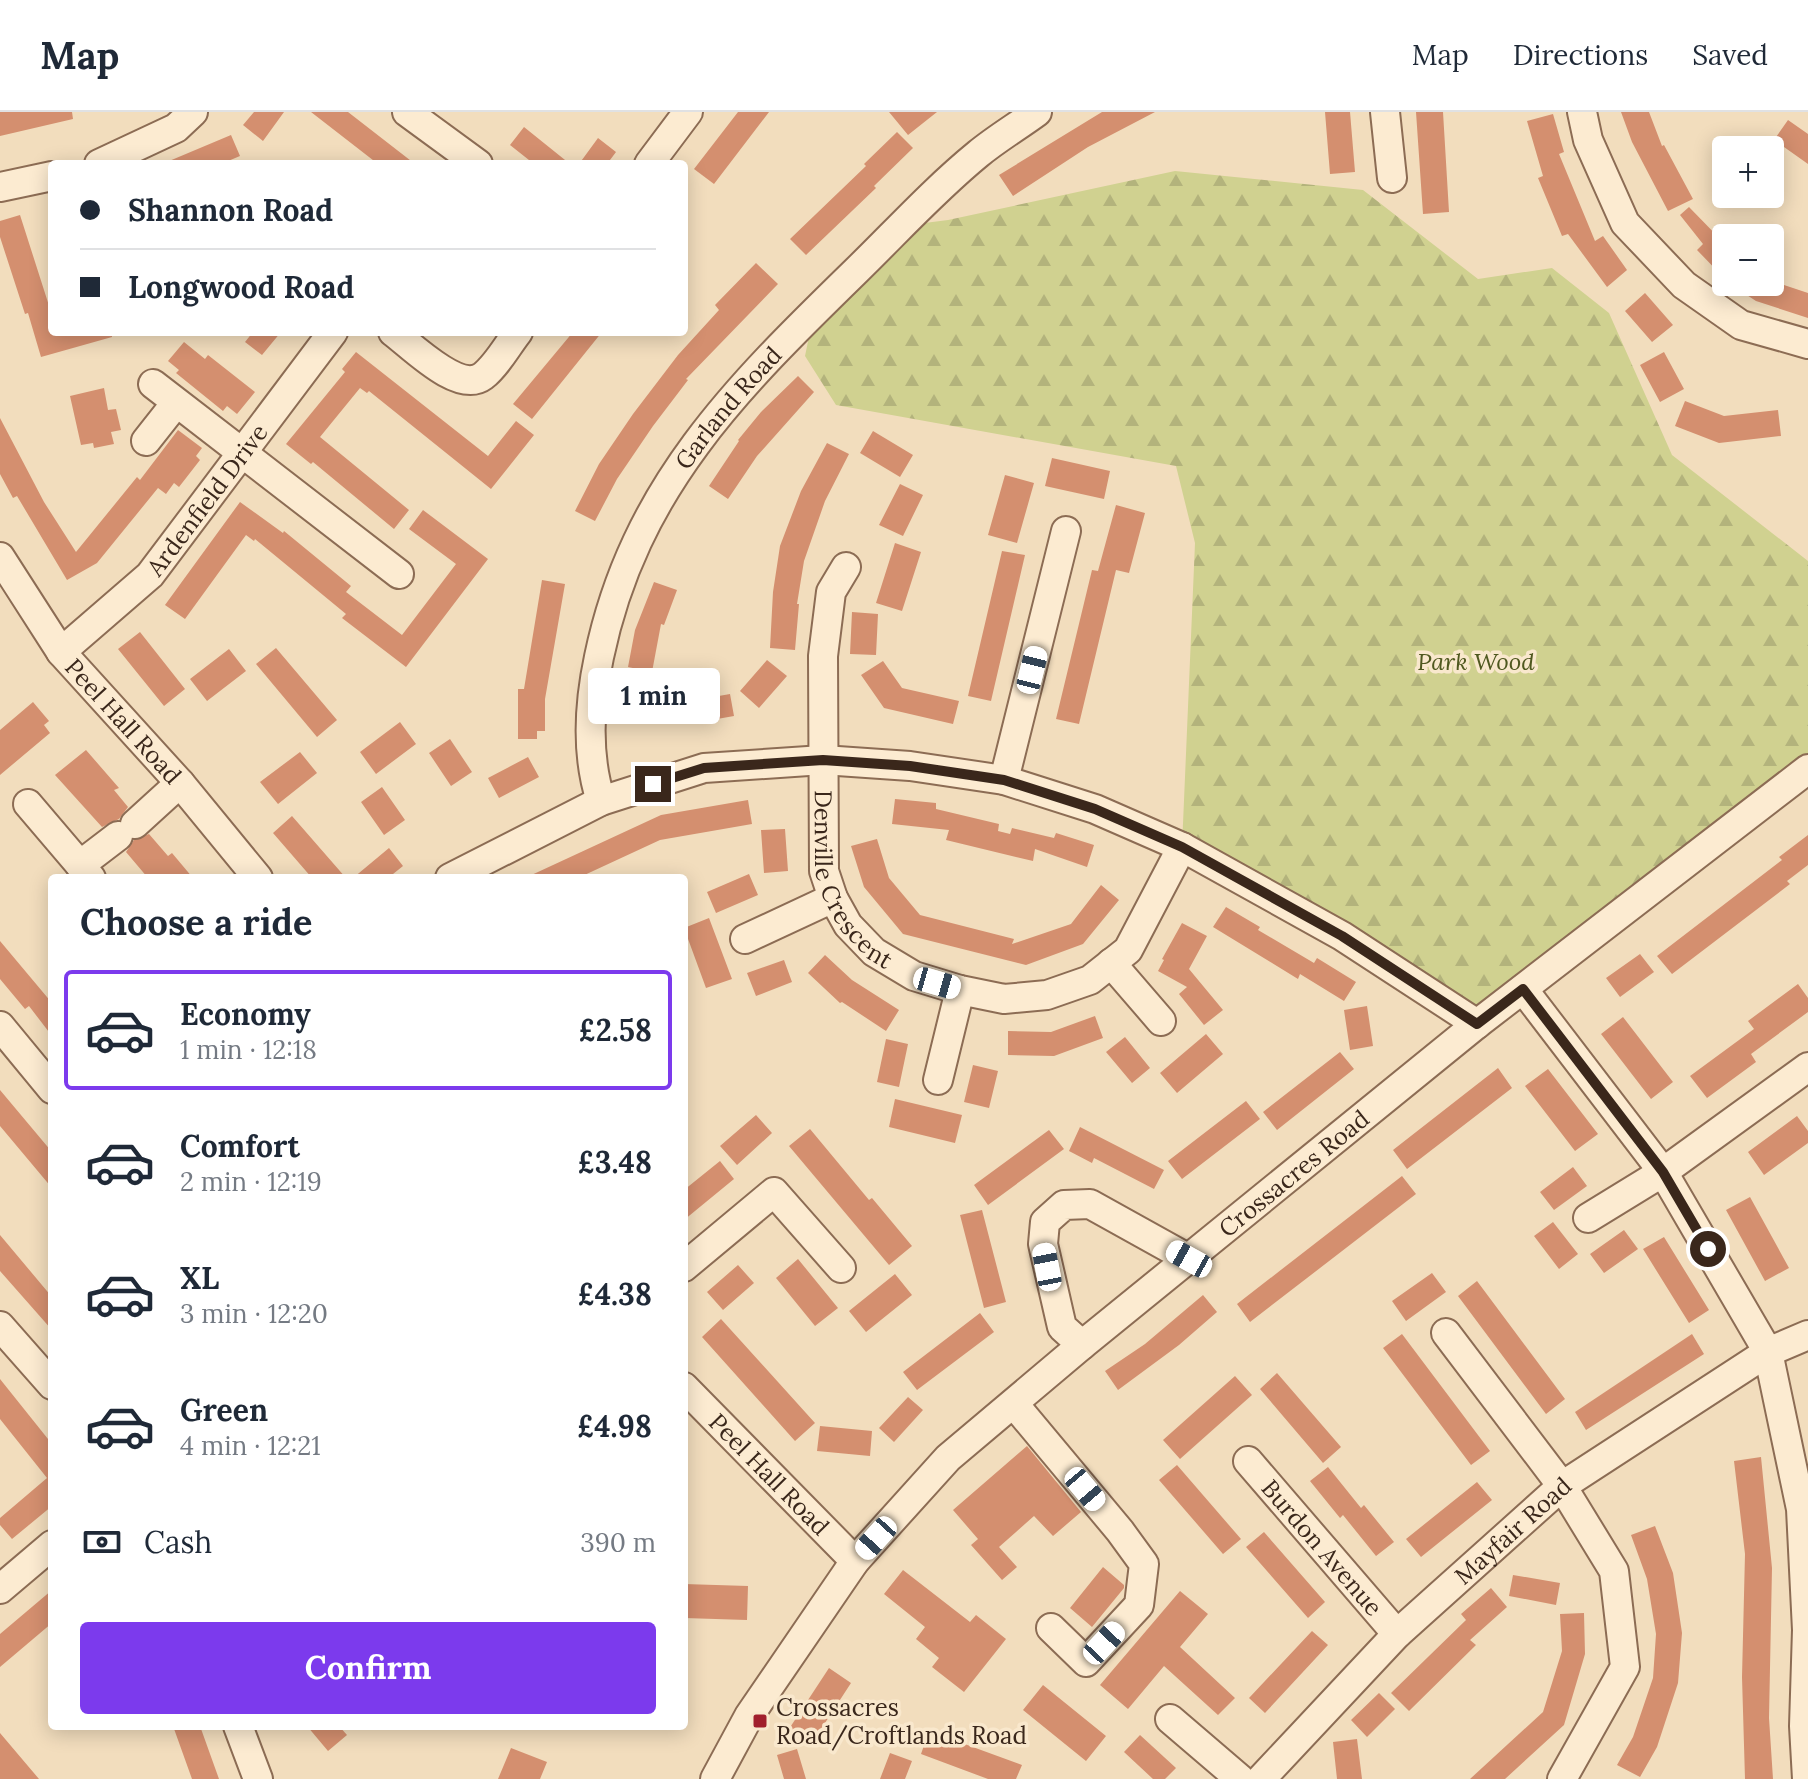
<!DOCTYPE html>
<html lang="en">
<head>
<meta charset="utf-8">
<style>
  :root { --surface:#fff; --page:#f2f2f3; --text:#1f2937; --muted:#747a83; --line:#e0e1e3; --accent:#7c3aed }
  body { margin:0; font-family:Lora,serif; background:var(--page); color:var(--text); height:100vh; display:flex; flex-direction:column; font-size:30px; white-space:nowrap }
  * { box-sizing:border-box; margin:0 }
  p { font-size:26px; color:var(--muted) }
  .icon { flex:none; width:44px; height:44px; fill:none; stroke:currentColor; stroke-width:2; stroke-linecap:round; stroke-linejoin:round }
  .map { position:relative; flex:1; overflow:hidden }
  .sheet { position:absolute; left:48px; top:762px; width:640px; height:856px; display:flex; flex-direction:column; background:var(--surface); border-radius:8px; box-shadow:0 4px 20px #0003 }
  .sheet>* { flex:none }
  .top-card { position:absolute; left:48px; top:48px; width:640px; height:176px; border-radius:8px; box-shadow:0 4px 20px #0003; display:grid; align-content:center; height:176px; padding:0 32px; background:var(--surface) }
  .buttons { position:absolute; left:1712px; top:24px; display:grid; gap:16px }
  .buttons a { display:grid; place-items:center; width:72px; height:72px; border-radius:8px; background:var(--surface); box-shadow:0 4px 20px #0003; font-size:40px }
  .end { position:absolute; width:36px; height:36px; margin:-18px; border:10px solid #3a271b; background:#fff; box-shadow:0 0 0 4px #fff }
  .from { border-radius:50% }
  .bubble { position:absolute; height:56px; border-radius:8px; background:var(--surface); box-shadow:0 4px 20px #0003; font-size:26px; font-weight:700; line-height:56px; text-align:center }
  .car { position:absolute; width:24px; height:48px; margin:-24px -12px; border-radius:10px; box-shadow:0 0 6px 2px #0007; background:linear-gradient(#fff 24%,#345 0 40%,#fff 0 76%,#345 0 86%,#fff 0) }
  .top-card b { display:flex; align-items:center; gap:28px; height:76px; font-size:30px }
  .top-card b+b { border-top:2px solid var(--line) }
  .top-card i { width:20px; height:20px; background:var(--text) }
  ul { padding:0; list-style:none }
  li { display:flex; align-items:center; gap:24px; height:120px; margin:0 16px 12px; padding:0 16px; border:4px solid transparent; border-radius:8px }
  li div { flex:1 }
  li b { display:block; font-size:30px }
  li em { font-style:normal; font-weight:700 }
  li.selected { border-color:var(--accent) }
  li>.icon { width:72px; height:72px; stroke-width:1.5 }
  h2 { padding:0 32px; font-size:36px; line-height:96px }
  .pay { display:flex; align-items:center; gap:20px; height:88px; padding:0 32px; font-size:30px }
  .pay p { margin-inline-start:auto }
  .action { display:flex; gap:16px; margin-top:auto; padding:16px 32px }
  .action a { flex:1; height:92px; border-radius:8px; background:var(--accent); color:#fff; font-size:32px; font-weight:700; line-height:92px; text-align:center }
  header { display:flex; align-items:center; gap:48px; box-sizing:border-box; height:112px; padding:0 40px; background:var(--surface); border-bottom:2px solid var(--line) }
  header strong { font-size:38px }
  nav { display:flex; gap:44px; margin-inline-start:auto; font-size:28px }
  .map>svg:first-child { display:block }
</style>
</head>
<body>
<header>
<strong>Map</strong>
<nav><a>Map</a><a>Directions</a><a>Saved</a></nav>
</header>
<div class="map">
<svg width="1808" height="1667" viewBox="0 0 1808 1667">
  <defs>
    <pattern id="forest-firs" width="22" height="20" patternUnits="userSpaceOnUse" patternTransform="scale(2)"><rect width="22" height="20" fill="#d0d190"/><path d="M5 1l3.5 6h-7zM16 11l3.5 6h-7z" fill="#b3b37c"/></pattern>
  </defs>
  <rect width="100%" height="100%" fill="#f2ddbd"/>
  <path fill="url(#forest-firs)" d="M1175,59L1363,78L1478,167L1552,156L1609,201L1672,343L1808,449V648L1477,912L1182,735L1195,431L1176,354L836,293L805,244L811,215L909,113L948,108Z"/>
  <path fill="#d48f6f" d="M0,0H72L73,7L0,24Z
    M254,0H284L263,29L243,13Z
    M311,0H348L415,52H378Z
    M738,0H769L714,72L694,57Z
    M889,0H937L908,23Z
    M1102,0H1155L1088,35L1013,84L999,63Z
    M1325,0H1350L1355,60L1330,62Z
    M1416,0H1443L1449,100L1423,102Z
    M1621,0H1649L1662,34L1664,33L1693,87L1668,99L1632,30Z
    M1553,2L1564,40L1559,42L1595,129L1603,124L1627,158L1607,175L1568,122L1562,124L1538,66L1543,64L1527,9Z
    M1788,8L1808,22V52L1774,28Z
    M524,15L570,52H534L510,33Z
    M897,20L913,36L874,74L876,76L806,143L790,127L866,54L864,52Z
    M231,23L240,44L221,52H162Z
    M598,26L616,40L607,52H579Z
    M1689,95L1726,133V168L1697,138L1703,132L1680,103Z
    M20,103L52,203V220H112V225L41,245L28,201L25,202L0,125V109Z
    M756,151L778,172L686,267L688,268L653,314L617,367L595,409L575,399L599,352L633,302L678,243L719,198L715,193Z
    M1727,170H1775L1808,181V206L1756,189Z
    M1645,181L1673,213L1652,230L1625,199Z
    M253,220H281L262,243L245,230Z
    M573,220H602L532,307L513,292Z
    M184,230L205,247L208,243L255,280L237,302L227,294L223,299L176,261L179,258L168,249Z
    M356,240L488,344L516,309L534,323L491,377L369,279L367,281L360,276L320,325L409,398L394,417L313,350L311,352L286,332L345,260L342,257Z
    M1664,240L1684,277L1660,290L1640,253Z
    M798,264L814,280L757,344L728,387L709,374L739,329L738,328L761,300Z
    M104,276L108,298L116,297L121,318L111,320L114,332L94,336L93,331L81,333L70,284Z
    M1685,289L1724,304L1778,298L1781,324L1719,331L1675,314Z
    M0,306L44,390L76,440L137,365L140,368L178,318L202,336L196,344L200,348L179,375L174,371L166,382L158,376L97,451L67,468L17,384L13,386L0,362Z
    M873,319L913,343L900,365L860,341Z
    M827,331L849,342L825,389L804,449L797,492H799L795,538L770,536L773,480L780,434L801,379Z
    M1052,346L1110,359L1104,387L1045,374Z
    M1005,363L1034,371L1017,431L988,423Z
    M900,372L923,383L903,424L879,413Z
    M240,390L283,421L284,419L351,474L346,480L402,523L456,452L409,417L423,398L488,447L406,555L342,506L346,502L255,427L254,429L246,423L185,507L165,493Z
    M1116,393L1145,401L1129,461L1116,458L1079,612L1056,607L1092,458L1098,459Z
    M895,431L921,440L902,499L876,491Z
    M1002,439L1025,443L991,589L968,584Z
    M542,468L565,472L545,587V619H537V627H518V577H524Z
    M654,470L677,478L664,513L661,512L652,560L628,555L635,518Z
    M852,500L878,502L876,543L850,542Z
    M140,520L185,577L164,594L118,537Z
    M276,536L337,608L317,625L256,552Z
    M229,537L246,559L207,589L190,567Z
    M767,548L787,564L759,596L740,579Z
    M883,549L902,576L959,589L953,612L884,596L861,563Z
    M642,565L670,593L652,610L634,592L636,589L627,580Z
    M730,582L734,604L689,612L685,590Z
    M33,590L49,609L44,613L50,621L0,663V618Z
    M400,610L416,632L376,662L360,640Z
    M450,627L472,660L451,674L429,641Z
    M86,638L119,676L114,678L128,695L119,707L102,715L55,663Z
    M300,640L317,661L278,692L260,670Z
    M528,645L539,665L499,686L488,666Z
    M382,675L405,708L384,723L361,690Z
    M895,687L936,691V697L999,712L998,719L1010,722L1012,716L1054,726L1056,721L1094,733L1087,755L1035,737L1033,749L946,728L949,718L892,712Z
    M748,688L752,712L660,728L578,766H525L661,703Z
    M292,704L346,766H312L273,721Z
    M785,717L788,759L764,761L761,718Z
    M149,722L168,744L172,741L193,766H148L126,740L134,728Z
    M1808,723V753L1787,769L1790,772L1672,862L1657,844L1782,748L1779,745Z
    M877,727L889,766L920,803L1014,827L1012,832L1071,812L1101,773L1119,788L1083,832L1026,853L903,822L864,775L851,734Z
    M389,736L403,754L388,766H353Z
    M749,762L758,783L716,801L707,780Z
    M1226,795L1260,815L1258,818L1314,851L1317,846L1356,870L1344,889L1300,862L1298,867L1213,815Z
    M709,806L732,867L706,876L684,816Z
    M1182,811L1207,824L1189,857L1223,898L1204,913L1179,882L1187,875L1158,859L1164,848L1162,847Z
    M0,829L52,891V924L29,894L25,897L0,867Z
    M1640,842L1654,860L1620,885L1606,866Z
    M825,843L852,868L899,898L886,919L842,890L840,891L808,861Z
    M784,848L792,870L756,884L747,861Z
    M1798,872L1808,886V900L1751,942L1756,950L1707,986L1690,964L1754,917L1748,909Z
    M1367,894L1373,934L1350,938L1344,898Z
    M1095,904L1103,926L1054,944L1008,943V919L1051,920Z
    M1623,905L1673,970L1651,987L1601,922Z
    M1206,922L1223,942L1177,981L1160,961Z
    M1125,925L1150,956L1132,971L1106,940Z
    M886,927L908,932L899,975L877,970Z
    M1340,940L1354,957L1277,1018L1263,1000Z
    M973,953L998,959L989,996L964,990Z
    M1498,956L1512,976L1407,1057L1393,1038Z
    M1548,957L1598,1022L1575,1039L1525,974Z
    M0,978L52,1040V1076L0,1014Z
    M895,987L962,1003L955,1031L889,1015Z
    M1246,989L1260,1007L1182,1067L1168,1049Z
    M756,1003L772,1021L737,1053L720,1034Z
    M1797,1004L1808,1019V1031L1764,1063L1748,1040Z
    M1080,1015L1164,1058L1154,1077L1094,1046L1092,1051L1069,1039Z
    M810,1017L869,1088L872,1086L912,1134L889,1153L789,1034Z
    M1049,1018L1064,1037L988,1093L974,1073Z
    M720,1049L734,1067L684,1108V1078Z
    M1573,1055L1587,1074L1554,1098L1540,1080Z
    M1402,1064L1416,1082L1250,1210L1237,1192Z
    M1750,1085L1789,1156L1765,1169L1726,1098Z
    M982,1098L1006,1190L984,1196L960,1103Z
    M1553,1110L1578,1142L1559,1157L1534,1124Z
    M1624,1118L1638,1137L1604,1161L1590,1142Z
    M0,1123L52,1185V1218L0,1159Z
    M1664,1125L1709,1198L1689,1211L1643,1137Z
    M798,1147L838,1196L815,1214L776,1166Z
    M738,1153L754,1171L723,1198L707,1180Z
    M1432,1161L1446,1180L1406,1209L1392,1189Z
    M895,1162L912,1183L866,1220L849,1199Z
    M1477,1169L1565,1287L1546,1302L1458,1184Z
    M1203,1183L1217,1200L1179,1233L1118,1278L1105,1259L1145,1232Z
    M980,1201L994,1220L917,1278L903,1260Z
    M721,1207L815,1311L795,1329L702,1225Z
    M1402,1222L1490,1339L1471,1353L1383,1236Z
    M1692,1222L1704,1242L1586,1318L1575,1300Z
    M1277,1261L1341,1335L1323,1351L1260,1277Z
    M1235,1264L1252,1283L1180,1347L1163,1328Z
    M0,1267L52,1332V1394L12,1427L0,1413V1406L47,1366L0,1307Z
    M908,1285L923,1298L894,1330L879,1316Z
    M820,1314L872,1319L870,1344L817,1339Z
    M1027,1334L1081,1400L1053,1424L1034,1404L999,1435L1017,1455L1002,1468L971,1433L978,1427L953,1398Z
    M1761,1345L1772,1456L1769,1606L1773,1667H1745L1742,1565L1745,1442L1734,1349Z
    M1177,1353L1241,1427L1223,1442L1159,1368Z
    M1328,1355L1361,1396L1364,1393L1394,1430L1376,1444L1343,1403L1340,1406L1310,1369Z
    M1477,1370L1492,1388L1421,1445L1406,1427Z
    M1655,1414L1673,1461L1682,1521L1678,1571L1657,1635L1640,1665L1617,1653L1633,1625L1653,1566L1656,1522L1647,1467L1631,1423Z
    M1264,1420L1325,1490L1308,1506L1246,1435Z
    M1103,1455L1124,1473V1476L1092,1515L1070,1496Z
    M903,1458L970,1510L976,1503L1006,1527L964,1580L932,1555L939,1546L916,1527L925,1515L884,1482Z
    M1513,1463L1560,1471L1556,1493L1509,1484Z
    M684,1472L748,1474L747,1508L684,1506Z
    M1491,1476L1507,1495L1470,1528L1476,1533L1409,1599L1391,1581L1466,1508L1461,1502Z
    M52,1478V1511L0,1555V1522Z
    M1180,1479L1208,1502L1180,1535L1235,1586L1218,1603L1164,1554L1128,1597L1100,1573Z
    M1584,1501L1585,1542L1564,1613L1505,1667H1470L1543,1600L1562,1539L1560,1502Z
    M1312,1519L1328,1533L1265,1601L1249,1586Z
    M829,1556L851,1571L810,1634L787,1620Z
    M1043,1573L1106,1624L1086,1649L1023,1598Z
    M1379,1581L1395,1597L1367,1625L1351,1608Z
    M173,1614H200L219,1667H192Z
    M307,1614H339L347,1623L328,1639Z
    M929,1619L1022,1653L1016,1667H988L921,1642Z
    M0,1621L39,1667H0Z
    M1140,1623L1176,1656L1165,1667H1153L1124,1640Z
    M1357,1627L1362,1667H1337L1333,1630Z
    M511,1636L547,1650L540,1667H498Z
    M797,1637L806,1667H784L777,1643Z
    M890,1641L912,1649L905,1667H880Z"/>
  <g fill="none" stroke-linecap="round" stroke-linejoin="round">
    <g stroke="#8c6c54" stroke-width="32">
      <g id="minor">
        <path d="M407,0L478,52"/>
        <path d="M1385,0L1392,66"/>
        <path d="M1582,0L1588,28L1625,111L1684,173L1741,213L1808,232"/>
        <path d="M99,52L176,16L193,0"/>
        <path d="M649,52L688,0"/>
        <path d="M0,75L52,64"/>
        <path d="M393,220C413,235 459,282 483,264C497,253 507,234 518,220"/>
        <path d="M153,272L399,462"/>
        <path d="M146,329L176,291"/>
        <path id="s1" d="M0,445L61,540L180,671L258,766"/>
        <path id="s2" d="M846,455L831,480L823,544L824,759L833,786L848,813L874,840L914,864L960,878L1004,887L1047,883L1090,868L1128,838L1182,735"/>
        <path id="s3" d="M61,540L150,463L333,220"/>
        <path d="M1004,668L1066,419"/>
        <path id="s4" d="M601,689C586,643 589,592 599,545C634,376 737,275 856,159C896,120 934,78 978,42C996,27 1018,14 1037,0"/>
        <path d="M28,692L91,766"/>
        <path d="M135,712L180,671"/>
        <path d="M80,753L118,724"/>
        <path d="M450,766L601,689L704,656L823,648L910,654L1004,668L1095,697L1182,735L1342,824L1477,912"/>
        <path d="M745,827L833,786"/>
        <path d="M1111,851L1161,909"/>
        <path d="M1523,877L1663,1060L1768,1240L1801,1397L1807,1518L1804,1614L1807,1667"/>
        <path d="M0,914L52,977"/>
        <path d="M938,968L960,878"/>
        <path d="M1588,1106L1663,1060L1808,955"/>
        <path d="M684,1155L774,1080L841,1156"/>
        <path d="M0,1214L52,1273"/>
        <path d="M1446,1221L1562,1374L1614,1459L1625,1555L1562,1667"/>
        <path d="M1082,1233L1062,1215L1043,1132L1045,1110L1064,1093L1090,1092L1189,1147"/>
        <path id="s5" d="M684,1275L855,1449"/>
        <path d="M1014,1292L1120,1419L1144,1452L1139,1493L1086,1550L1051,1516"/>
        <path id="s6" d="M1248,1349L1397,1522"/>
        <path d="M0,1477L52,1433"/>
        <path d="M1170,1607L1240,1667"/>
        <path d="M238,1614L258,1667"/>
        <path id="s7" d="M715,1667L749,1604L855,1449L948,1346L1082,1233L1477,912L1808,657"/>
        <path id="s8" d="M1261,1667L1397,1522L1562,1374L1768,1240L1808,1223"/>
      </g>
    </g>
    <use href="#minor" stroke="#fcebd1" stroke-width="28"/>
  </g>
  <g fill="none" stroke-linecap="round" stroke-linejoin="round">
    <path stroke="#3a271b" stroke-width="10" d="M653,672L704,656L823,648L910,654L1004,668L1095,697L1182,735L1342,824L1477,912L1523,877L1663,1060L1708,1137"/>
  </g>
  <rect fill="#a11f2c" stroke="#f9e8cd" stroke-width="3" x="752" y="1601" width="16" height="16" rx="4"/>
  <g text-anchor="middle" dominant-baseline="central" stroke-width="7" stroke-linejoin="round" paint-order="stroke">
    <g font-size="24" fill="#3a271b" stroke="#f9e8cd">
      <text stroke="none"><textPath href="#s4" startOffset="430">Garland Road</textPath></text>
      <text stroke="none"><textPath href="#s3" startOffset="212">Ardenfield Drive</textPath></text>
      <text stroke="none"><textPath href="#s1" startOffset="206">Peel Hall Road</textPath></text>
      <text stroke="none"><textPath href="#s2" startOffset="326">Denville Crescent</textPath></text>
      <text stroke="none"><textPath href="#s7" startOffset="846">Crossacres Road</textPath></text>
      <text stroke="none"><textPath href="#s5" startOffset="122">Peel Hall Road</textPath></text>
      <text stroke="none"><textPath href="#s8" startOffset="354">Mayfair Road</textPath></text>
      <text stroke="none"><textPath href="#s6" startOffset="114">Burdon Avenue</textPath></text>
    </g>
    <g font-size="24" font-style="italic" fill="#4f581f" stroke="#f9e8cd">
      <text x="1476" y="549">Park Wood</text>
    </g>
    <g font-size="24" fill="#3a271b" stroke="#f9e8cd" text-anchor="start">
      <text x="776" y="1595">Crossacres<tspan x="776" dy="28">Road/Croftlands Road</tspan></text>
    </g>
  </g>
</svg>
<div class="buttons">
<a>+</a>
<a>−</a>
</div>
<i class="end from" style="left:1708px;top:1137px"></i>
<i class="end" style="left:653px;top:672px"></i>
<div class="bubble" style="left:588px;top:556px;width:132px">1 min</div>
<i class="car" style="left:1032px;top:558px;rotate:14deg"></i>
<i class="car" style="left:937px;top:871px;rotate:106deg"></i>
<i class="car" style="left:1189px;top:1147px;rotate:299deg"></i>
<i class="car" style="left:1047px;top:1155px;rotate:349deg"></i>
<i class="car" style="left:1085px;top:1377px;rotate:140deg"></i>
<i class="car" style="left:876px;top:1426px;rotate:222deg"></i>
<i class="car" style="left:1104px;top:1531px;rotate:43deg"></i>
<div class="top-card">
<b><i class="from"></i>Shannon Road</b>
<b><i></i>Longwood Road</b>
</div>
<section class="sheet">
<h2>Choose a ride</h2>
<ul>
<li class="selected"><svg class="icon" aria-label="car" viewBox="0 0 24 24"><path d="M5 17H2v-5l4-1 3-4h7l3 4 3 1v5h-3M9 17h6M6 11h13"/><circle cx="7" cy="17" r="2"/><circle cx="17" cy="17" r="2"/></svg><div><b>Economy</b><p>1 min · 12:18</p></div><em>£2.58</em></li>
<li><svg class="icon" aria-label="car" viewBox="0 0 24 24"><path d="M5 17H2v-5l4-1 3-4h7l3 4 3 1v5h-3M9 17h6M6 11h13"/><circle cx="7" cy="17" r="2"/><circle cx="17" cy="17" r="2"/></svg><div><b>Comfort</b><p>2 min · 12:19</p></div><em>£3.48</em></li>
<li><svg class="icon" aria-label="car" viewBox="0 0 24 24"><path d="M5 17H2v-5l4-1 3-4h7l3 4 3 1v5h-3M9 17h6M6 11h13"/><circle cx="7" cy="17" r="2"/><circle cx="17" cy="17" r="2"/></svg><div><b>XL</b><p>3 min · 12:20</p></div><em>£4.38</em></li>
<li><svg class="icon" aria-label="car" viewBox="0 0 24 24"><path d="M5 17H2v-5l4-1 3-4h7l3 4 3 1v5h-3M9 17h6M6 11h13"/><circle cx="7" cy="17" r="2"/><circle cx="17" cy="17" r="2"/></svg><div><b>Green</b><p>4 min · 12:21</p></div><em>£4.98</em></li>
</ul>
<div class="pay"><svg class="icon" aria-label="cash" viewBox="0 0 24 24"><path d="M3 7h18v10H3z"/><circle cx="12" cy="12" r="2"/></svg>Cash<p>390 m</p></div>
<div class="action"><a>Confirm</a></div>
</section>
</div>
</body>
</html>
